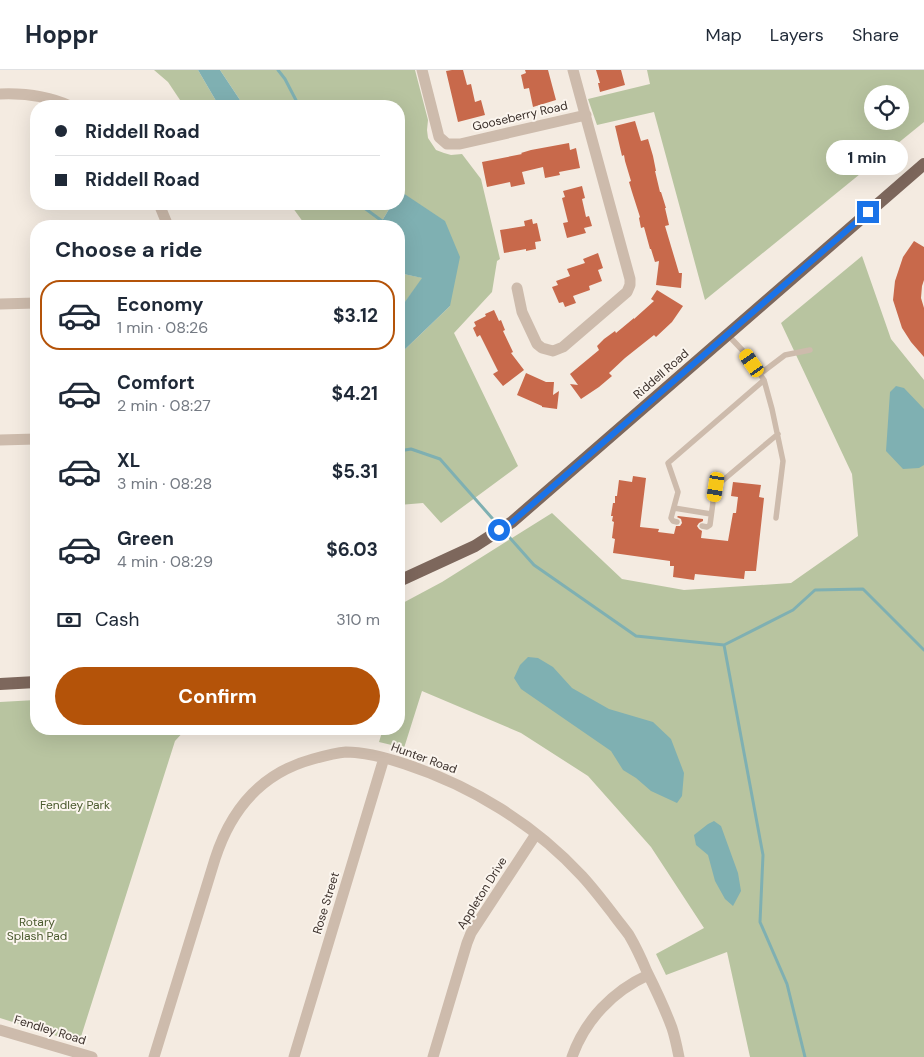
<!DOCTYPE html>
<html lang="en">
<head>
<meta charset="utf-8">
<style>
  :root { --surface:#fff; --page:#f6f6f7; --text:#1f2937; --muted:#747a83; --line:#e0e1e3; --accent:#b45309 }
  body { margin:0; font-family:"DM Sans",sans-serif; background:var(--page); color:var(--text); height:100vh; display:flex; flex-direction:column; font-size:19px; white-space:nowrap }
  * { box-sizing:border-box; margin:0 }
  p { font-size:16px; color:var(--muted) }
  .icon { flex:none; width:28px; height:28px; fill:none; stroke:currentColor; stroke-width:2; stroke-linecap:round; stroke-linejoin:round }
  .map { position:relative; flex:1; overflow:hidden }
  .panel { position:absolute; left:30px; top:150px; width:375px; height:515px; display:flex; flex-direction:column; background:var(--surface); border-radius:20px; box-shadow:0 5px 20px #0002 }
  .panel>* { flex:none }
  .banner { position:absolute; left:30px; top:30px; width:375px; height:110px; border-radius:20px; box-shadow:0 5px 20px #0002; display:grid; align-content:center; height:110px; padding:0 25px; background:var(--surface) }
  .tools { position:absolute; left:864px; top:15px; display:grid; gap:10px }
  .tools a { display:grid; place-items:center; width:45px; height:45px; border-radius:50%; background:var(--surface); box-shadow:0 5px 20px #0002; font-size:25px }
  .end { position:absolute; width:22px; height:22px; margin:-11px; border:6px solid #1a73e8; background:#fff; box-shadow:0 0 0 2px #fff }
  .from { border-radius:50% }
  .bubble { position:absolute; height:35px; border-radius:18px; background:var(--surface); box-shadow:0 5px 20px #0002; font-size:16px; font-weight:700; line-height:35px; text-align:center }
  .car { position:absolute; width:15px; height:30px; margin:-15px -8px; border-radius:6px; box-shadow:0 0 4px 1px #0007; background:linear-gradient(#f5c518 24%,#345 0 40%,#f5c518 0 76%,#345 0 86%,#f5c518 0) }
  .banner b { display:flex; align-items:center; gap:18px; height:48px; font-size:19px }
  .banner b+b { border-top:1px solid var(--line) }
  .banner i { width:12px; height:12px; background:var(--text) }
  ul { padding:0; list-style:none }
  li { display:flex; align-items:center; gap:15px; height:70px; margin:0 10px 8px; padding:0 15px; border:2px solid transparent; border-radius:20px }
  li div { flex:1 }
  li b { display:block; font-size:19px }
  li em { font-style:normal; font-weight:700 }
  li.current { border-color:var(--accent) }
  li>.icon { width:45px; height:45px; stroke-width:1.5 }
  h2 { padding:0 25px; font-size:22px; line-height:60px }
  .pay { display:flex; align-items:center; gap:12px; height:55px; padding:0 25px; font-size:19px }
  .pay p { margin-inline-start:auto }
  .action { display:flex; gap:10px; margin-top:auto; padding:10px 25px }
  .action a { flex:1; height:58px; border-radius:30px; background:var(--accent); color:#fff; font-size:20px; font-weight:700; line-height:58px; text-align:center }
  header { display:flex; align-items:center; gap:30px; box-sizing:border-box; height:70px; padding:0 25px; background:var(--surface); border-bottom:1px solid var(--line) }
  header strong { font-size:24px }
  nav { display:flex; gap:28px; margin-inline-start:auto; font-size:18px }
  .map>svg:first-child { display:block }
</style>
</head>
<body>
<header>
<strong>Hoppr</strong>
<nav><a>Map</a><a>Layers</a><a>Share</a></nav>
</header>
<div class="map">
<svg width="924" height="987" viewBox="0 0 924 987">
  <rect width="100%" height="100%" fill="#f4ebe1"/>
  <path fill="#b8c4a0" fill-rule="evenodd" d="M154,0H198L219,36H184L168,12Z
    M220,0H415L428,50L427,60L428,68L436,80L444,83L451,85L462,84L481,109L500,189L497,191L492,222L454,263L518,396L441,453L423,433L399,435V285L450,236L400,121L399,123V36H244Z
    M647,0H924V52L705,230L654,42L597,55L588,29L650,14ZM872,24H900V51H872Z
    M290,134H392L379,156H306Z
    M862,186L891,269L924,310V987H750L727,882L666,905L656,884L704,858L651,777L588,706L521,663L422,621L404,678L379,672L383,659H399V535L442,512L552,443L622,509L684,520L791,513L858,466L852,404L781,253Z
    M399,203L423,208L399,240Z
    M36,630V659H186L175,671L79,973L0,948V632Z"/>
  <path fill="#7fb0b2" d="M198,0H220L244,36H219Z
    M400,121L445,151L460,187L450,236L399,285V240L422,208L399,203V156H379L392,134H399V123Z
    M896,316L904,318L924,339V395L919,398L903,399L886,381L890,322Z
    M528,587L538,588L553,597L572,618L609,639L653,652L671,669L684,703L682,726L677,733L651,721L636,708L623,700L611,681L521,619L514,608L520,595Z
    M714,751L721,756L738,803L741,821L733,836L725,829L715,811L708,785L696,775L694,765L708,754Z"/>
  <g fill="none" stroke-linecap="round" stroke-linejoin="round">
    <path stroke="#7fb0b2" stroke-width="3" d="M278,0L285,9L299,36
      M359,134L382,151
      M399,381L411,379L440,389L499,456
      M503,460L534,495L636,566L724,575L793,540L815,520L863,519L924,580
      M724,575L763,785L760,852L787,914L805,987"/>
  </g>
  <path fill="#c8694b" d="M452,0H463L467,15L471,14L475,32L481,30L485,45L458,52L446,1Z
    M525,0H548L556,30L533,37L529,18L524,19L521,5L526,3Z
    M596,0H621L625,15L600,22L598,13H600Z
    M635,51L641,71L648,69L653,86L656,101H655L660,122H661L666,138H665L669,155L665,156L679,203H682L681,218L656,215L659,191L655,192L651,179H650L644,157L641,158L639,148L640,147L632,122L629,112L631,111L625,91L624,85L622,86L615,56Z
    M569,73L570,80L576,78L580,98L559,102L560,105L545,108L543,97L522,102L525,114L511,117L510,112L487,117L482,92L522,84L521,83L531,80Z
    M582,116L585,128L582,129L586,147L589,146L592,156L584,158L586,163L567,168L563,153L568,152L562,128L565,127L563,121Z
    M532,149L533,154L537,153L541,171L535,172L536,179L526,181V179L504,183L500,160L525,156L524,151Z
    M914,171L924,177V210L922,216L921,228L924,238V287L911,272L902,258L893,230L895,211L903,187Z
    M598,183L603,198L598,200L602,211L589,216L590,220L573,226L576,233L565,237L563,232L559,233L552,217L558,215L556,211L570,206L567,199L585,193L583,189Z
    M657,220L683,236L672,252L656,267L654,265L625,288L609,303L612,306L599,317L581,329L570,314L578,315L570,304L599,280L597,276L604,269L615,261L616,263L634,248V249L654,231L651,229Z
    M494,240L499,251L501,250L505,260L503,261L513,282L511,283L524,300L503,316L493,304L498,301L480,265L477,267L473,258L476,256L474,252L486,246L485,244Z
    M526,303L546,312H554L553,325L559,321L557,339L542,337V336L517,325Z
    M633,406L646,408L640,457L659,459L658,462L674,464L676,456H680L682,453L681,449L677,447L678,446L703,449V451L699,453L697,456L699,459L702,461L701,468L728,471L733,443H736L738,427L731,426L733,412L761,415L759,427L764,428L756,501H745L744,509L695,504L694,510L673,507L674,496H670V491L613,483L615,469L612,468L614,452L612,451L613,446H611L613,433H615V426H617L619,410L632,412Z"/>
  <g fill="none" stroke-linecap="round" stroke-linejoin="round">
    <path stroke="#cdbbac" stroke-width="5.5" d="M727,264L745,283L764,310L772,339L783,391L776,448
      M760,304L785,285L810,280
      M674,438L711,444
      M677,452L673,451L671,448L678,422L668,393L764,310
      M702,456L707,457L710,455L715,417L778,364"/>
    <path stroke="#cdbbac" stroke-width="11" d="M422,0L439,67L447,74H460L586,45
      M0,24C24,23 48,26 70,36
      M159,134L168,156
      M517,218L522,242L537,274L542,278L553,281L563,277L627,222L630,215V209L573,0
      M0,234L36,233
      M0,370L36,369
      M0,960L92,987
      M154,987L215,789C231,739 261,703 313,689C324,686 335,683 346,682C366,682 387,688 405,694C472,716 534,754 582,806C593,818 603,831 613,844C618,851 624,858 629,865C636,877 642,890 647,902C656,920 665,939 672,958C675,967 677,977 679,987
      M294,987L384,688
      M433,987L467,873L471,863L536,764
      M572,987C585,950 613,921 648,905"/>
    <path stroke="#7d675c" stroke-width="12" d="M399,511L475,476L512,452L924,94
      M0,614L36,612"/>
  </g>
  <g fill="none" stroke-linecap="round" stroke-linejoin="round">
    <path stroke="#1a73e8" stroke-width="6" d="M499,460L512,452L868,142"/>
  </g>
  <g text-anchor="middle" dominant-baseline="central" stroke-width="4" stroke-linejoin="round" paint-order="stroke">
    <g font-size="12" fill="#3b302b" stroke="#fbf5ee">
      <text transform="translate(520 46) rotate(-13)">Gooseberry Road</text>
      <text transform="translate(661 304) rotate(-41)">Riddell Road</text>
      <text transform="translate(424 688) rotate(20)">Hunter Road</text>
      <text transform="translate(482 823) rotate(-58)">Appleton Drive</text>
      <text transform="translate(326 833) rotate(-73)">Rose Street</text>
      <text transform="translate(50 960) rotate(17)">Fendley Road</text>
    </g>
    <g font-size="12" fill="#4a5a2e" stroke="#fbf5ee">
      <text x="75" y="735">Fendley Park</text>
      <text x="37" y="852">Rotary<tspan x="37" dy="14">Splash Pad</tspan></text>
    </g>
  </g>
</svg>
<div class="tools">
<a><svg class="icon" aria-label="locate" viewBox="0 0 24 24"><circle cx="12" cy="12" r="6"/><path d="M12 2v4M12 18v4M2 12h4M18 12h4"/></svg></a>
</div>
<i class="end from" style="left:499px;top:460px"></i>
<i class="end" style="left:868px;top:142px"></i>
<div class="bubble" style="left:826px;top:70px;width:82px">1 min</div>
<i class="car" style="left:752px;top:293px;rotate:325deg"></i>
<i class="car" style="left:716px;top:417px;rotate:189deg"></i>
<div class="banner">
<b><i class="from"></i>Riddell Road</b>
<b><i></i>Riddell Road</b>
</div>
<section class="panel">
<h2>Choose a ride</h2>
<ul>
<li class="current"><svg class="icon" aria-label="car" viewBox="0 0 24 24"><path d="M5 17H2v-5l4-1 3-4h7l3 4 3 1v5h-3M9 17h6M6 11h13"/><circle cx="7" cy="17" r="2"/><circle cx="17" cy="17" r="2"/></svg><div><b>Economy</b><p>1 min · 08:26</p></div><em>$3.12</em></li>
<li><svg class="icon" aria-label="car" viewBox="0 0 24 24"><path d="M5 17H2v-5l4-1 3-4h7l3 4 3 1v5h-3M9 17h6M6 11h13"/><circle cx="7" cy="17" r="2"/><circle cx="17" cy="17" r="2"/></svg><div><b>Comfort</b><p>2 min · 08:27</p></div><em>$4.21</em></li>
<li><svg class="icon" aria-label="car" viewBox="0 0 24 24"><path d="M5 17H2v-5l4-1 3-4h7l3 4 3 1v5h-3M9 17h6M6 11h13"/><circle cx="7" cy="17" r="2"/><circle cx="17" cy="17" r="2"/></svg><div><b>XL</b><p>3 min · 08:28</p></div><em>$5.31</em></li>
<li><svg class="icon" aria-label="car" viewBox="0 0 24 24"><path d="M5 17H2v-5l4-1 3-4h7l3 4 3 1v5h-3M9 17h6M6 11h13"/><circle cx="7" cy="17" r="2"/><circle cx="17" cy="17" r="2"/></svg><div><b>Green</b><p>4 min · 08:29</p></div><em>$6.03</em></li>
</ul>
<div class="pay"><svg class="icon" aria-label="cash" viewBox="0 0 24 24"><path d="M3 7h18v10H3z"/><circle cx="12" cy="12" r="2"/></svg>Cash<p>310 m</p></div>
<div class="action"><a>Confirm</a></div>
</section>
</div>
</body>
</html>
